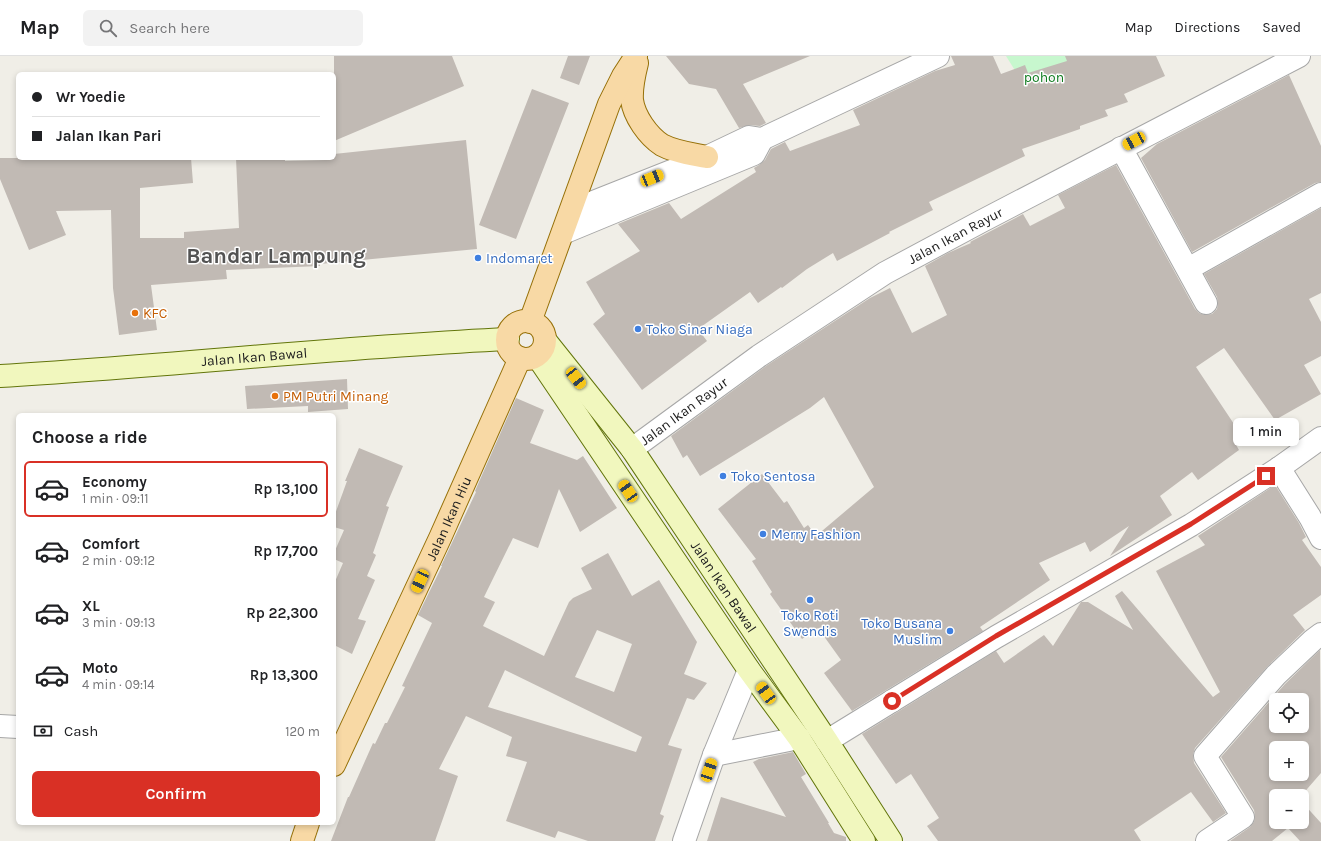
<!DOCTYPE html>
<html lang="en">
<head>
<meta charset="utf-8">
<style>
  :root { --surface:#fff; --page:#f2f2f2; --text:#202124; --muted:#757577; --line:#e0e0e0; --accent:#d93025 }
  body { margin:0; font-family:Karla,sans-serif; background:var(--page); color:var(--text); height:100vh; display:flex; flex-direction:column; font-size:15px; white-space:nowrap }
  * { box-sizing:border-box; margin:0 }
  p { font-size:13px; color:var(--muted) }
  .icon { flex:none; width:22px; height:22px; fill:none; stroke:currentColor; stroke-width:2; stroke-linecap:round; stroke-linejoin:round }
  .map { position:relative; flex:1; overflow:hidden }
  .details { position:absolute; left:16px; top:357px; width:320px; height:412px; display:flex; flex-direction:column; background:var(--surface); border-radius:6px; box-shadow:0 2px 6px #0003 }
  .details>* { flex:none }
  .guide { position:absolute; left:16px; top:16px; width:320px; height:88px; border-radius:6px; box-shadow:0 2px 6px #0003; display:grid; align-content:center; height:88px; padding:0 16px; background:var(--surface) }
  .tools { position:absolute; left:1269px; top:637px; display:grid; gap:8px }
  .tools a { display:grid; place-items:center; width:40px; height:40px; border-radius:6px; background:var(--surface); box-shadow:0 2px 6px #0003; font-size:20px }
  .end { position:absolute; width:18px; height:18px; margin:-9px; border:5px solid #d93025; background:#fff; box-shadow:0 0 0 2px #fff }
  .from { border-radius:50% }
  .bubble { position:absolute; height:28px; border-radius:6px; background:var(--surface); box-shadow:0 2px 6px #0003; font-size:13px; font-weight:600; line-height:28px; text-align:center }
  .car { position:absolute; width:12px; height:24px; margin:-12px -6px; border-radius:5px; box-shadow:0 0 3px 1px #0007; background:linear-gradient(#f5c518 24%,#345 0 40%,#f5c518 0 76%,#345 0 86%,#f5c518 0) }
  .guide b { display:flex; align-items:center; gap:14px; height:38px; font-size:15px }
  .guide b+b { border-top:1px solid var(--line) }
  .guide i { width:10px; height:10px; background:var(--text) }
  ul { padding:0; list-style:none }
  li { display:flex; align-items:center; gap:12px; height:56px; margin:0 8px 6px; padding:0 8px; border:2px solid transparent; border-radius:6px }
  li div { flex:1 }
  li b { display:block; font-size:15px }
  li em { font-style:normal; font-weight:600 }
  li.current { border-color:var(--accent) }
  li>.icon { width:36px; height:36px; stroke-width:1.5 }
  h2 { padding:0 16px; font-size:18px; line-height:48px }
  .pay { display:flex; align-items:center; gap:10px; height:44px; padding:0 16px; font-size:15px }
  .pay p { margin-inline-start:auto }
  .action { display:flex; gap:8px; margin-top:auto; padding:8px 16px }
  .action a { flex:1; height:46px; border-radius:6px; background:var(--accent); color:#fff; font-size:16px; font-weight:600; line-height:46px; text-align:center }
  header { display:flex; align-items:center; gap:24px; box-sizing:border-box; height:56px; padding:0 20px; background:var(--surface); border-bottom:1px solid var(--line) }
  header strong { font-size:19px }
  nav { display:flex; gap:22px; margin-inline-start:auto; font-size:14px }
  .search { width:280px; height:36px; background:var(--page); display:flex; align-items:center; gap:10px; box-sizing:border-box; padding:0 14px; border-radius:6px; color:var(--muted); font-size:15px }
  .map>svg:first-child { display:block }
</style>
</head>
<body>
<header>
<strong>Map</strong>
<div class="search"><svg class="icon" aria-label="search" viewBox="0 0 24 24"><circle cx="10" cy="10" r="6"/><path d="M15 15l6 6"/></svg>Search here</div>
<nav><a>Map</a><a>Directions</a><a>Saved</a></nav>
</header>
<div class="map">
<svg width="1321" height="785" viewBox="0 0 1321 785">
  <rect width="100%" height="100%" fill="#f0eee7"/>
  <path fill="#c7f7ce" d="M1006,0H1130L1037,50Z"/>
  <path fill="#c1bab4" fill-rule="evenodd" d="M334,0H452L464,30L334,85Z
    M568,0H590L579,29L560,22Z
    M666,0H810L743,28L766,67L760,70L750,69L739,72L716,33L689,28Z
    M951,0H993L1001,18L1025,9L1028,17L1067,5L1065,0H1156L1165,20L1124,38L1128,46L1105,54L1108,60L1080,70V73L1022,93L1025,100L929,146L933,154L889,176L890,177L837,205L833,197L807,213L782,232L781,231L758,247L750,236L698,273L707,285L642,334L593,268L605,258L586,226L640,195L618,168L669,147L681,163L756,116L754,112L759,109L765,104L771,93L785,86L790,95L860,69L853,54L935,15L955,9Z
    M1289,19L1321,90V126L1315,127L1192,196L1141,102L1157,88Z
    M532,33L569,47L516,183L479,169Z
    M466,84L477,193L320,208V210L226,214L227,223L151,229L157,274L119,279L113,232L111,154L56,155L66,179L29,194L0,123V102H191L193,127L140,132V182H184V176L239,172L236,102H285V105L325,104V102H334V98Z
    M1116,109L1195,253L1199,257L1205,259L1212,258L1217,253L1218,247L1217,241L1204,218L1321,152V237L1309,243L1321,266V300L1304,309L1321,338L1275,364L1224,292L1196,311L1244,383L1235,387L1239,394L1198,424L1192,416L1160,440L1172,459L1110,500L1129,470L1090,496L1085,486L1039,507L1050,524L980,571L983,575L852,655L824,617L841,604L818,572L802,583L770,538L772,536L752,505L756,503L718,453L762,418L784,447L787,445L804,472L808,469L816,480L874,431L824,341L810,352L700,420L687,399L683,402L671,380L766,310L870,242L890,232L912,277L947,259L925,210L948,197L971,187L970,186L1023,158L1030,170L1065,152L1058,139Z
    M347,323L348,353L308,356V350L247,353L245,330Z
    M516,342L544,354L530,387L577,404L583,400L617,452L580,476L559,433L538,492L513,482L484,541L495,546L483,570L544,600L569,546L573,542L592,533L581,512L608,497L632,540L659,524L697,586L684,618L707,627L694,644L687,642L668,689L682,693L660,758L664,760L655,785H588L558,775L555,782L506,765L527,706L506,700L512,681L466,660L439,713L458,720L435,785H331L348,741H349L373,687L375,688L385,667H387L405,631L402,630L432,567L418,559L442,510H441L476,436L475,435ZM597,574L632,588L614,636L575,621ZM505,614L642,681L636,696L488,651Z
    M359,392L403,410L386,450L389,451L373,497L376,499L367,520L375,524L358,563L366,565L352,598L334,589V528L343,507L334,503V497L344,474L334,471V461L347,425H345Z
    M1275,429L1299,467L1306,481L1302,484L1321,511V539L1293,559L1305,574L1267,611L1195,692L1193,699L1194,707L1226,757L1213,766L1191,736L1134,774L1141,785H938L927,770L939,762L911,718L896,728L862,678L996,595L1004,607L1044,579L1053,590L1081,546H1088L1133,574L1115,540L1122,535L1213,641L1220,636L1156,515L1205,489L1198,480Z
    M1320,594L1321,717L1301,740H1276V766H1302V746L1321,767V785H1300L1288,772L1272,785H1230L1250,771L1254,766L1255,760L1254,754L1221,701L1285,628ZM1276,644H1302V670H1276ZM1276,692H1302V718H1276Z
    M793,696L806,718L801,721L829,767H828L834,777L846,781V785H707L721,741L786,761L753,706L759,703Z"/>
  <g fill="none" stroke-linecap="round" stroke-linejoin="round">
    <g stroke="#a7a7a7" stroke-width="24">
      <g id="street">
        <path d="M1121,92L1206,247"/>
        <path d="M571,155L707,101L749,81L762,83L938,0"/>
        <path d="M563,177L754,98L762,83"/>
        <path d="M1188,213L1321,138"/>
        <path id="s1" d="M632,393L759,300L885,217L982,165L1299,0"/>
        <path d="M1279,412L1310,461L1321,482"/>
        <path d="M0,670L18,671"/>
        <path d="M827,685L996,581L1191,469L1279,412L1321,382"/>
        <path d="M714,699L799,682"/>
        <path d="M684,785L714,699L749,614"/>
        <path d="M1207,785L1243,761L1205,700L1276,619L1313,584L1321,578"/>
      </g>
    </g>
    <g stroke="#62750a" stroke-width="24">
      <g id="secondary">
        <path id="s2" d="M545,284L632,393L827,685L891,785"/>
        <path d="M537,300L749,614L799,682L864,785"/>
        <path id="s3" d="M0,320C169,310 338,291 508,283"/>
      </g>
    </g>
    <g stroke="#967007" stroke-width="24">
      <g id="primary">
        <path d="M637,7C634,19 631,31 632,44C634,60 648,80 662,89C675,96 692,98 707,101"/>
        <circle cx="526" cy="284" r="19"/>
        <path d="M530,266L609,48L623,20L636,0"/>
        <path id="s4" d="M334,709L440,482L520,302"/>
        <path d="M302,785L308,767"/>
      </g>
    </g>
    <use href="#street" stroke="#fff" stroke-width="22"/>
    <use href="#secondary" stroke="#f1f7be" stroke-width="22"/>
    <use href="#primary" stroke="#f8d9a5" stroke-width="22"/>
  </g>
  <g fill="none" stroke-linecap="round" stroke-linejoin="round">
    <path stroke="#d93025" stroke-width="5" d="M892,645L996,580L1191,468L1266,420"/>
  </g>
  <g fill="#3f7fe0" stroke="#fff" stroke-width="1.5">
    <circle cx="478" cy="202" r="4"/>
    <circle cx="638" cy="273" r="4"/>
    <circle cx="723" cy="420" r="4"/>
    <circle cx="763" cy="478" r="4"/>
    <circle cx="810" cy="544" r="4"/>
    <circle cx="950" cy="575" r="4"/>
  </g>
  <g fill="#e8710a" stroke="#fff" stroke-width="1.5">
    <circle cx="135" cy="257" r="4"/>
    <circle cx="275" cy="340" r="4"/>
  </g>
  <g text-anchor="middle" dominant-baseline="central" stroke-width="3" stroke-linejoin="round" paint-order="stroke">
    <g font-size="14" fill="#117c21" stroke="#fff">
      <text x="1044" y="21">pohon</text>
    </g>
    <g font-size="14" fill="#202020" stroke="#fff">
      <text stroke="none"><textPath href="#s1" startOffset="388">Jalan Ikan Rayur</textPath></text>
      <text stroke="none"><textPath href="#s3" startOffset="255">Jalan Ikan Bawal</textPath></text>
      <text stroke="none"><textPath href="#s1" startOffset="64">Jalan Ikan Rayur</textPath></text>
      <text stroke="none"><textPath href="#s4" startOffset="272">Jalan Ikan Hiu</textPath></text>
      <text stroke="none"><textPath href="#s2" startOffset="305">Jalan Ikan Bawal</textPath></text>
    </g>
    <g font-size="14" fill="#366cbe" stroke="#fff" text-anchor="start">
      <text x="486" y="202">Indomaret</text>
      <text x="646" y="273">Toko Sinar Niaga</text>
      <text x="731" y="420">Toko Sentosa</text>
      <text x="771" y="478">Merry Fashion</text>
      <text x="810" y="559" text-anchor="middle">Toko Roti<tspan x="810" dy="16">Swendis</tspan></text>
      <text x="942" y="567" text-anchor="end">Toko Busana<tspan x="942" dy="16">Muslim</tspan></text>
    </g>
    <g font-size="14" fill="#c56008" stroke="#fff" text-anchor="start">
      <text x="143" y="257">KFC</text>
      <text x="283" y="340">PM Putri Minang</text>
    </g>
    <g font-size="22" font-weight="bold" fill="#535353" stroke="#fff">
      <text x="276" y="200">Bandar Lampung</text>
    </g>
  </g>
</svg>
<div class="tools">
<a><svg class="icon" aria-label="locate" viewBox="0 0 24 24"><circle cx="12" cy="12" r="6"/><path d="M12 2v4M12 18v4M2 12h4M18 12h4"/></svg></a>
<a>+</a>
<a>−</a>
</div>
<i class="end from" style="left:892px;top:645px"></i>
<i class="end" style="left:1266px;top:420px"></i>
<div class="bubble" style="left:1233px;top:362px;width:66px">1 min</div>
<i class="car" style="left:1134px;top:85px;rotate:242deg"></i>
<i class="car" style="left:652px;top:122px;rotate:68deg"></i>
<i class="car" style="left:576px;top:322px;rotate:142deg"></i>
<i class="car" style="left:628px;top:435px;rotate:326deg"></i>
<i class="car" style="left:420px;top:525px;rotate:205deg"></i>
<i class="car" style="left:766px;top:637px;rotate:324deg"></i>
<i class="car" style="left:709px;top:714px;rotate:19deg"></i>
<div class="guide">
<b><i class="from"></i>Wr Yoedie</b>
<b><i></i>Jalan Ikan Pari</b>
</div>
<section class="details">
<h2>Choose a ride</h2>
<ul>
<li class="current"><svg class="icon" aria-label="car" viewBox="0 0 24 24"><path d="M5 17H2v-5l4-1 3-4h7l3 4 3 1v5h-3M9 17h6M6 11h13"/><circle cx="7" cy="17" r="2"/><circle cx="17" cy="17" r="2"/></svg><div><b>Economy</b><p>1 min · 09:11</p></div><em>Rp 13,100</em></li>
<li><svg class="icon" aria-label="car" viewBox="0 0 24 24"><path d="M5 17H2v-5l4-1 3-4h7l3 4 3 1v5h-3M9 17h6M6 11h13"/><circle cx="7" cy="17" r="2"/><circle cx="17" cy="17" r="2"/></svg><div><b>Comfort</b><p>2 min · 09:12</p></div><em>Rp 17,700</em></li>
<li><svg class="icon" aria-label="car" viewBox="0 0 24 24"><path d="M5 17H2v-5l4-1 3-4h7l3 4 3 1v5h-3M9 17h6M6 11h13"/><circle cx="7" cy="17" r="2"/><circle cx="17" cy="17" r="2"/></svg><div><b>XL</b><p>3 min · 09:13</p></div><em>Rp 22,300</em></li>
<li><svg class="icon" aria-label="car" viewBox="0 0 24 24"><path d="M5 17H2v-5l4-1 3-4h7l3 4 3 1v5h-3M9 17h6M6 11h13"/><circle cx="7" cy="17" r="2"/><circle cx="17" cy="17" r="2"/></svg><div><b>Moto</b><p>4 min · 09:14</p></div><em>Rp 13,300</em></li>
</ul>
<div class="pay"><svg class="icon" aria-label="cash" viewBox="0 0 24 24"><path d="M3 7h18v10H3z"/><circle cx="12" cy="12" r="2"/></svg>Cash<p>120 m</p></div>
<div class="action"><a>Confirm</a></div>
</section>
</div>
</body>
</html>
